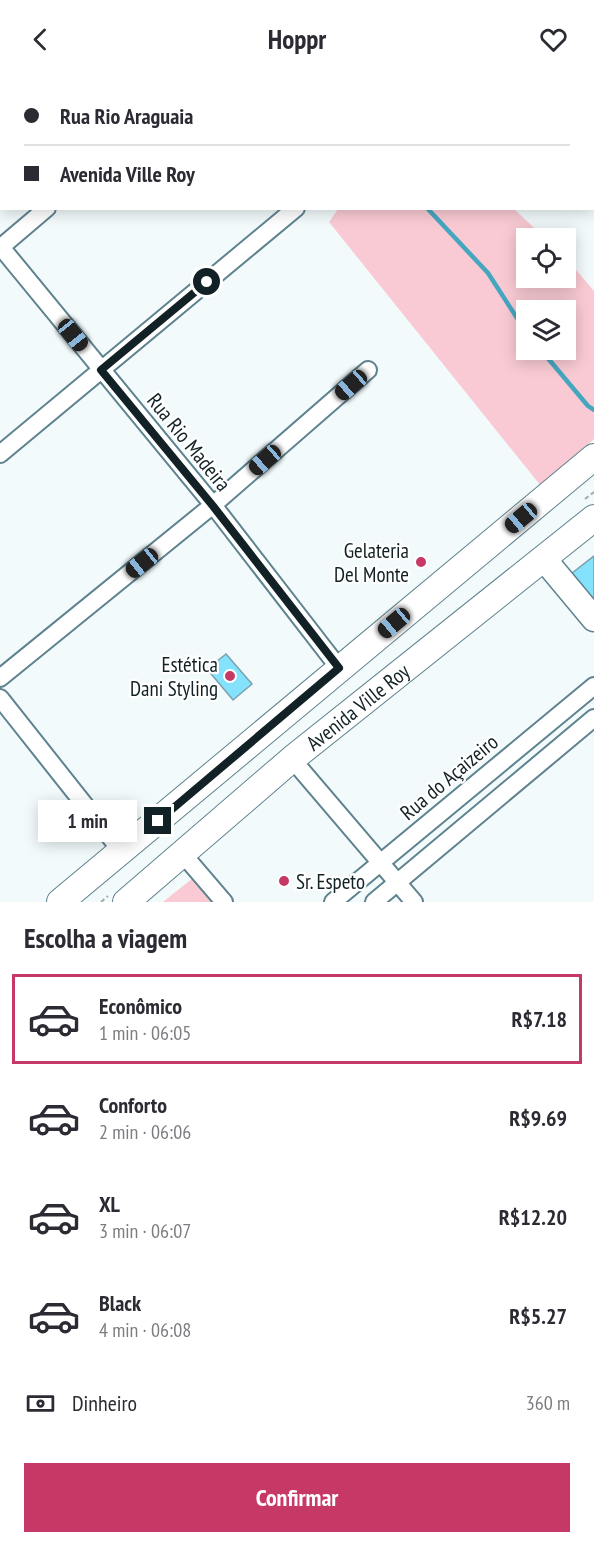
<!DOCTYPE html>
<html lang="pt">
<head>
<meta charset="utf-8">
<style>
  :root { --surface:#fff; --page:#f7f7f7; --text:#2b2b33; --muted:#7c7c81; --line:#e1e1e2; --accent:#c63866 }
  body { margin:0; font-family:"PT Sans Narrow",sans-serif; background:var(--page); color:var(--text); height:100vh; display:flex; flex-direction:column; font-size:22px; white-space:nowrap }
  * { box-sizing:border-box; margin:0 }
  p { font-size:20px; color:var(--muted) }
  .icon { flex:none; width:33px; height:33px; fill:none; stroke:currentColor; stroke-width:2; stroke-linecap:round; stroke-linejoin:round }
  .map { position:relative; height:824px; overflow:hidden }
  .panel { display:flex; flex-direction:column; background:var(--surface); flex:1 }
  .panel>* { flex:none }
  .hud { position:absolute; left:0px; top:0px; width:594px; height:132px; box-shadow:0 3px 15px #0003; display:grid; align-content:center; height:132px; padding:0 24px; background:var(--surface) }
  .controls { position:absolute; left:516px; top:150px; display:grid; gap:12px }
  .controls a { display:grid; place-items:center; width:60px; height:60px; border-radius:0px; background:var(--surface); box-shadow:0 3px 15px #0003; font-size:30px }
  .end { position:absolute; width:27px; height:27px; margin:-14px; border:8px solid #122125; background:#fff; box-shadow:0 0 0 3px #fff }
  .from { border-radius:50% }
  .bubble { position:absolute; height:42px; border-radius:0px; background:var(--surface); box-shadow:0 3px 15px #0003; font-size:20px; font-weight:600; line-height:42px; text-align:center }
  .car { position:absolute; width:18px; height:36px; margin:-18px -9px; border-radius:8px; box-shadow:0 0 4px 2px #0007; background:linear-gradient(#222 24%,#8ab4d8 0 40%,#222 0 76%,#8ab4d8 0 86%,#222 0) }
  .hud b { display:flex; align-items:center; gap:21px; height:57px; font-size:22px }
  .hud b+b { border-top:2px solid var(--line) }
  .hud i { width:15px; height:15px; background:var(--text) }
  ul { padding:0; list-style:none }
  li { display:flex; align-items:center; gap:18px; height:90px; margin:0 12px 9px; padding:0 12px; border:3px solid transparent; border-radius:0px }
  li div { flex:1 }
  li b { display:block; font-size:22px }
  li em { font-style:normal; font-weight:600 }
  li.current { border-color:var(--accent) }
  li>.icon { width:54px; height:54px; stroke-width:1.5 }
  h2 { padding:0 24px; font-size:27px; line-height:72px }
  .pay { display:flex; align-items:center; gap:15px; height:66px; padding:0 24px; font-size:22px }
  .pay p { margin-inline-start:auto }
  .cta { display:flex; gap:12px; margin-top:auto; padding:12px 24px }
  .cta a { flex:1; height:69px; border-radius:0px; background:var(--accent); color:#fff; font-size:24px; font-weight:600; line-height:69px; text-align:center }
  header { display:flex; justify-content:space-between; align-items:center; height:78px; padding:0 24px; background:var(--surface); font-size:27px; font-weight:600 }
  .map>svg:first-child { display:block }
</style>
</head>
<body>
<header><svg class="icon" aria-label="back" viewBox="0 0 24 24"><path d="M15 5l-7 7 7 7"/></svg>Hoppr<svg class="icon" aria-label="heart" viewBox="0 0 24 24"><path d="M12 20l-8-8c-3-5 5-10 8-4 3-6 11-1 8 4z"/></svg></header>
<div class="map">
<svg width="594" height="824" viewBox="0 0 594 824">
  <rect width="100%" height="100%" fill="#f2fafc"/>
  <path fill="#f9cad3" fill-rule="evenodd" d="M281,0H382L384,1L282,2Z
    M338,131H514L545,160H526V200H566V180L594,213V361L541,408L329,144ZM526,232H566V272H526Z
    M193,800L213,824H163Z"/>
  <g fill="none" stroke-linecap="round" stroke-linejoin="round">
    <path stroke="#45a6c0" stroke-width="4.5" d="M310,0L311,2
      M427,130L488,195L526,254
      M541,272L588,328L594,332"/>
  </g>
  <path fill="#84e2fd" stroke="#7ba1ac" stroke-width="1.5" d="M594,478V522L572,495Z
    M226,576L252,606L233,622L207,591Z"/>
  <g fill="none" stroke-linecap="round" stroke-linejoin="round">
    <g stroke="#5e838e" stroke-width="20">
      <path id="street" d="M535,0L537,2
        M198,2L200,0
        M592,69L594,70
        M1,169L213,427L339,590
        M0,170L47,130
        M0,376L296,130
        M0,600L213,427L368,292
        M0,620L122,774
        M292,681L414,824
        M182,775L224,824
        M333,824L594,608
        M374,824L594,640"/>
    </g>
    <g stroke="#5e838e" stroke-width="27">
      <path id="secondary" d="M544,481L594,541"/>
    </g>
    <g stroke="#5e838e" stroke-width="28">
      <g id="primary">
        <path d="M60,824L594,379"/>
        <path id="s1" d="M126,824L292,681L594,440"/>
      </g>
    </g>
    <path stroke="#a0aaad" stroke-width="2" stroke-dasharray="4.5 3" stroke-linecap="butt" d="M585,421L594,414
      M101,824L108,818"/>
    <use href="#street" stroke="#fff" stroke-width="16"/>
    <use href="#secondary" stroke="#fff" stroke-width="24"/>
    <use href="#primary" stroke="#fff" stroke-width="26"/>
  </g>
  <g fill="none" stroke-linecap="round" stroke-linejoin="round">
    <path stroke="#122125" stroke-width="8" d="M158,743L339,590L213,428L101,292L207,204"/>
  </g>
  <g fill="#c63866" stroke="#fff" stroke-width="2">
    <circle cx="421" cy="484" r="6"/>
    <circle cx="230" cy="598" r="6"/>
    <circle cx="284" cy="803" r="6"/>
  </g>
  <g text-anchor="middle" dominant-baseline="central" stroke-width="4.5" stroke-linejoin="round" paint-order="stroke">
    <g font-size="21" fill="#122125" stroke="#fff">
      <text transform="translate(189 364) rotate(51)">Rua Rio Madeira</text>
      <text stroke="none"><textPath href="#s1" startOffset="303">Avenida Ville Roy</textPath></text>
      <text transform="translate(449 699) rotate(-40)">Rua do Açaizeiro</text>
    </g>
    <g font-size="21" fill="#122125" stroke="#fff" text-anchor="end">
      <text x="409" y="472">Gelateria<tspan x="409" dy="24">Del Monte</tspan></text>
      <text x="218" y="586">Estética<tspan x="218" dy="24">Dani Styling</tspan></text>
      <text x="296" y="803" text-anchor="start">Sr. Espeto</text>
    </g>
  </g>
</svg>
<div class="controls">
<a><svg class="icon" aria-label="locate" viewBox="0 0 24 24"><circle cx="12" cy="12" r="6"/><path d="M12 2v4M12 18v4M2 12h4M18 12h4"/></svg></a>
<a><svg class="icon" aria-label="layers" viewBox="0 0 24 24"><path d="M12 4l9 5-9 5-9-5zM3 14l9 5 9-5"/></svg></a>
</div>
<i class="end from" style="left:207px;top:204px"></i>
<i class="end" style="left:158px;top:743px"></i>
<div class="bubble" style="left:38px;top:722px;width:99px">1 min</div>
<i class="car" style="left:73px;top:257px;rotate:141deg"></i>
<i class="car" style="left:351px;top:307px;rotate:229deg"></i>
<i class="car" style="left:265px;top:382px;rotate:229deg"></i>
<i class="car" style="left:521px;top:440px;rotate:230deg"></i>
<i class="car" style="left:142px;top:485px;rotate:231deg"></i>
<i class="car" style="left:394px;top:545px;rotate:230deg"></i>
<div class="hud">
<b><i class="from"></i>Rua Rio Araguaia</b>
<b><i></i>Avenida Ville Roy</b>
</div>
</div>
<section class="panel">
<h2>Escolha a viagem</h2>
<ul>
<li class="current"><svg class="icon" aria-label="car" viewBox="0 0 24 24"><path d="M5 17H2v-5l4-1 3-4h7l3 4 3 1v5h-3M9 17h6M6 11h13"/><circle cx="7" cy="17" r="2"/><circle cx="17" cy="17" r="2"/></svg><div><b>Econômico</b><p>1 min · 06:05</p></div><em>R$7.18</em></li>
<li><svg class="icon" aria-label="car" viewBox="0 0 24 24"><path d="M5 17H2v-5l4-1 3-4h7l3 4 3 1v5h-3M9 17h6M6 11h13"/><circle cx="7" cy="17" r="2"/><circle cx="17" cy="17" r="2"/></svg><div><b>Conforto</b><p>2 min · 06:06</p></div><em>R$9.69</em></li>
<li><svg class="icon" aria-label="car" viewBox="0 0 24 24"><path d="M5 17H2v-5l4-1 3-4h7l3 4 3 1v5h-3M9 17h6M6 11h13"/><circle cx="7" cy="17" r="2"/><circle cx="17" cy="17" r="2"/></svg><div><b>XL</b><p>3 min · 06:07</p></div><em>R$12.20</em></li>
<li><svg class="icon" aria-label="car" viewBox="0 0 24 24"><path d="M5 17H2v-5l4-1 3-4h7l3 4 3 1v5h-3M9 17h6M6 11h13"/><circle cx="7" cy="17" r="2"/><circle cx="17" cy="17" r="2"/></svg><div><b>Black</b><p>4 min · 06:08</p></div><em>R$5.27</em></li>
</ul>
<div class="pay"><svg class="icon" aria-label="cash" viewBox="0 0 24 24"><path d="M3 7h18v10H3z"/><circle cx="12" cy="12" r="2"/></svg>Dinheiro<p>360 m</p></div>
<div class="cta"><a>Confirmar</a></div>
</section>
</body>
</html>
